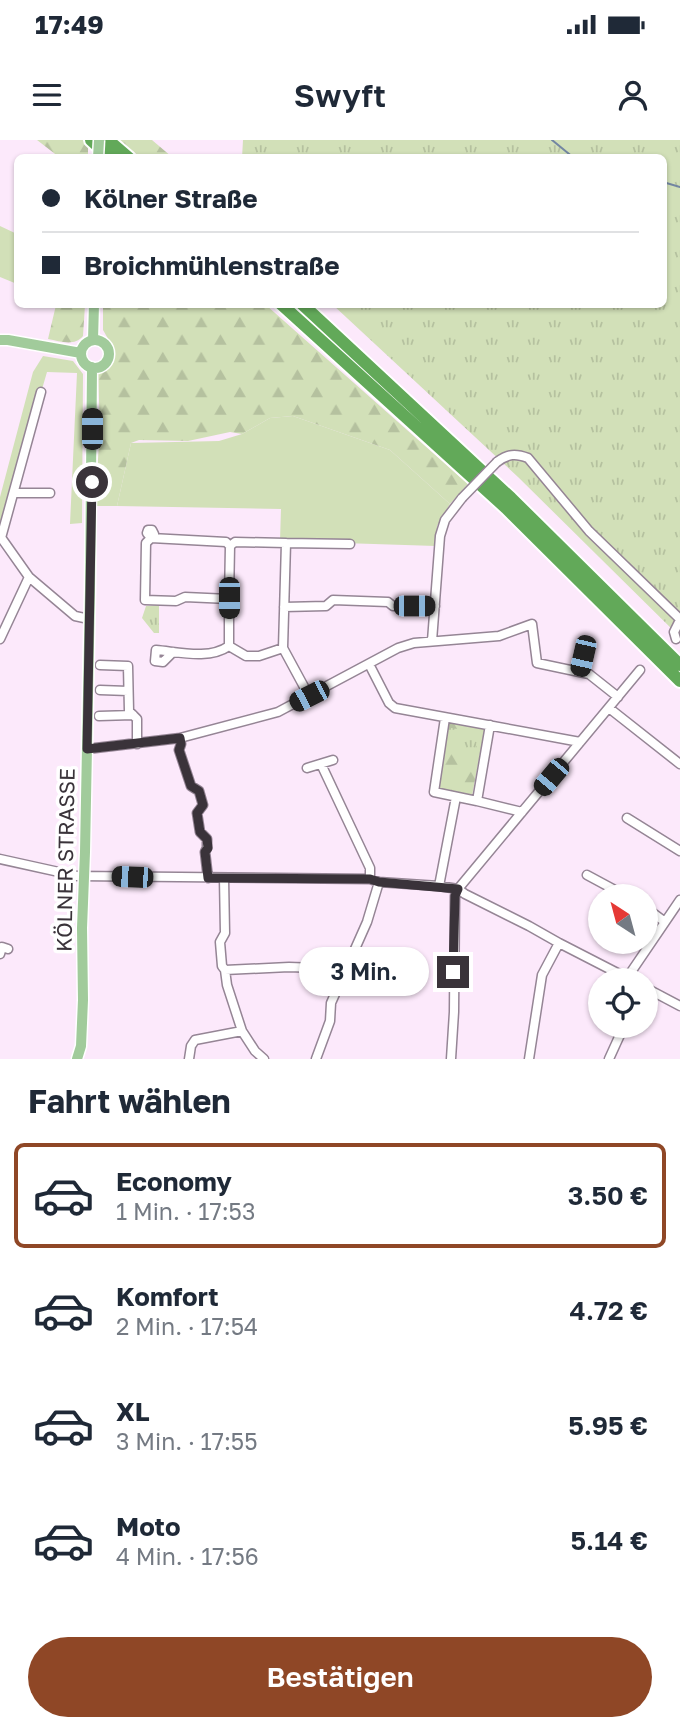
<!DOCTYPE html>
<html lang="de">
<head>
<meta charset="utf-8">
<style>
  :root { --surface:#fff; --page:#f2f2f3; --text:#1f2937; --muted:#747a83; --line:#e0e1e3; --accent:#8f4726 }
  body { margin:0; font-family:"Golos Text",sans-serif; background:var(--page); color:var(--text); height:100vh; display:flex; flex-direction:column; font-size:26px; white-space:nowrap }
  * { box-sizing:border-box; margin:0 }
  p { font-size:23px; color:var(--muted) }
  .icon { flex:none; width:38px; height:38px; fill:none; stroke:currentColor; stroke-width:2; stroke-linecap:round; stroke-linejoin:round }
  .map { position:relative; height:919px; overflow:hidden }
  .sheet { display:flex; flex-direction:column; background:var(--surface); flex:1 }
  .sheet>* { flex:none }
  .banner { position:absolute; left:14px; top:14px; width:653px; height:154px; border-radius:10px; box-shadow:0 2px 5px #0004; display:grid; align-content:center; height:154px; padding:0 28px; background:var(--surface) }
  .needle { width:46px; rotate:324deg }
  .controls { position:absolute; left:588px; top:744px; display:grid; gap:14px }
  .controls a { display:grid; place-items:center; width:70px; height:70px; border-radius:50%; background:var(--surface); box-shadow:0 2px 5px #0004; font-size:35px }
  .end { position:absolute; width:32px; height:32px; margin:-16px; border:9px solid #3a333a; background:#fff; box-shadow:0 0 0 4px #fff }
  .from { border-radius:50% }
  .bubble { position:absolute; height:49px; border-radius:24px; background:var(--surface); box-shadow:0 2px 5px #0004; font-size:23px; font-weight:600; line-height:49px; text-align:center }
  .car { position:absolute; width:21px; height:42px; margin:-21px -10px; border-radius:9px; box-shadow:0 0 5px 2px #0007; background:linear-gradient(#222 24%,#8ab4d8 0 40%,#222 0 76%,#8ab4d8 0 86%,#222 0) }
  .banner b { display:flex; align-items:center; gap:24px; height:66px; font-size:26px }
  .banner b+b { border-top:2px solid var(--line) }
  .banner i { width:18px; height:18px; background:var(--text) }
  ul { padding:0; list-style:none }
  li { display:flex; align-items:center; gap:21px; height:105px; margin:0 14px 10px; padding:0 14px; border:4px solid transparent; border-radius:10px }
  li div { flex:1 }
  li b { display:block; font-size:26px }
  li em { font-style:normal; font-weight:600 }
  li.selected { border-color:var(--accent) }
  li>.icon { width:63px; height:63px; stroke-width:1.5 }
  h2 { padding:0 28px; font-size:32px; line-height:84px }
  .cta { display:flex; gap:14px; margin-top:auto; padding:14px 28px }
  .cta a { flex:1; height:80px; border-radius:42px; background:var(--accent); color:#fff; font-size:28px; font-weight:600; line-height:80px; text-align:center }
  .status { display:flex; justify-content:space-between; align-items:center; height:49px; padding:0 35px; background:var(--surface); direction:ltr }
  .status svg { height:19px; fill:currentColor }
  header { display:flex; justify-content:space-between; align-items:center; height:91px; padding:0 28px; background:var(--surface); font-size:32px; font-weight:600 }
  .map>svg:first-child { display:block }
</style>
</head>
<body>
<div class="status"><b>17:49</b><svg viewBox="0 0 49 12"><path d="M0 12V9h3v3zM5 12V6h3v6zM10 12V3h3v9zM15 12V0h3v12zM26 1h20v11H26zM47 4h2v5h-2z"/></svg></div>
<header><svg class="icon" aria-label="menu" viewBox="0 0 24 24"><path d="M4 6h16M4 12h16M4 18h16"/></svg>Swyft<svg class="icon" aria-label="person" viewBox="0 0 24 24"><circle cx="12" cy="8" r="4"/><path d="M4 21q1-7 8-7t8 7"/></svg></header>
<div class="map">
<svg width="680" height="919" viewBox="0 0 680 919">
  <defs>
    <pattern id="forest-firs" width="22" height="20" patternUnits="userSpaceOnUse" patternTransform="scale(1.75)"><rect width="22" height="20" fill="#d2e0b8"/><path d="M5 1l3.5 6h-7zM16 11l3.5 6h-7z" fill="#b5c19f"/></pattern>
    <pattern id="park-tufts" width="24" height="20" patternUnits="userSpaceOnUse" patternTransform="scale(1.75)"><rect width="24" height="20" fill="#d2e0b8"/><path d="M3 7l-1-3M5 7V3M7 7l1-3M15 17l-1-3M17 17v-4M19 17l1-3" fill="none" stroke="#b5c19f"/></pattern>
  </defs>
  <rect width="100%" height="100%" fill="#fce9fb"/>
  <path fill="#d2e0b8" d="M0,86L17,94V144L0,137Z
    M43,216L73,221L83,234L82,383L70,384L77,233L47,232L4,380H0V357L33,232Z
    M293,276L390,310L450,364L437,386L436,406L280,401L281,369L117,366L131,303L219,301L242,294L270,278Z"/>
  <path fill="url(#forest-firs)" d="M37,0H88V17H59Z
    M119,0H152L172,17H140Z
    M56,165H85L83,196C74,207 60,201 48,199Z
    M103,165H266L468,344L450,364L390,310L293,276L270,278L242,294L230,292L188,301L139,300L131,303L117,366H95L100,288L98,232L112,222L113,207L103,190Z
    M444,580L485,587L472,656L433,647Z"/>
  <path fill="url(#park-tufts)" d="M243,0H680V497L518,337L333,165L663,164V18H242Z
    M159,465V493H154L142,478L146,466Z
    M451,588L478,592L475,613L448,609Z"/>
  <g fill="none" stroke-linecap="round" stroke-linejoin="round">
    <path stroke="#7386a2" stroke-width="2" d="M552,0L574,18
      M663,42L680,47"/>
    <g stroke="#958595" stroke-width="11">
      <path id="minor" d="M497,322C508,314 515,313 528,318L589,391L680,479
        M14,353H50
        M148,390H152L154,394L151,398L147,393Z
        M0,396L29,437L75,476L89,479
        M1,398L41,252
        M286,403L350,404
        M230,406L226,402L151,398L146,403L145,460L176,461L185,457L229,459V506L246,516H259L283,508
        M230,406L235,402L286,403L283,508L309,556
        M229,459L230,406
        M284,467L326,466L333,460L388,462L393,466H435
        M0,499L29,437
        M676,499L674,492L680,480
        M432,501L440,396L445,380L462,358
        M173,512L163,522L155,521L156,510C179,512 209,520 229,506
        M369,524L389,563L395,568L580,602
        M100,525L128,526L129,571L137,579V604
        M580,532L587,501
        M100,550L128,551
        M609,568L680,624
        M99,576L133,575
        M445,578L434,652L477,661L490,585
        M180,598L181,604L179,610L191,646L199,651L203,665L197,673L200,692L207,699V708L205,712L208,738
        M87,609L180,598L278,572L398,508L414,503L499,496L532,484L537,523L589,534L618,557
        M321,624L370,728V739
        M307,628L333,620
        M477,661L522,672
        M627,678L680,711
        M0,719L77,736L370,739L379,742L439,746L458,749L465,754L529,786L559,803L631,840
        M587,735L626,756
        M224,738L225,793L220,802L222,826L225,830L227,845L242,891L255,911L264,919
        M439,746L456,657
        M646,768L665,782
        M0,814L2,807L8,809
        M225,830L289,827L345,829
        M627,838L680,760
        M646,848L680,866
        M189,919L191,906L195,900L242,891
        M316,919L330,881L331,863L367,782L379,742
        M451,919L454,872L455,756L458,749L640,530
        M529,919L542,835L559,803
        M609,919L624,886"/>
    </g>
    <g stroke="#fff" stroke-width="13">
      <path id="major" d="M0,200H8L81,213
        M93,200L94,164
        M81 214a14 14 0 1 1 28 0a14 14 0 1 1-28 0Z
        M77,919L81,906L83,860L82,788L85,712L90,450L92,227"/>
    </g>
    <g stroke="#fff" stroke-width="16">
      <path id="highway" d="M91,0L111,18
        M108,0L129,18
        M281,164L506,368L680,541
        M302,164L511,358L680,525"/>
    </g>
    <use href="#minor" stroke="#fff" stroke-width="8"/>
    <use href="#major" stroke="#a1cb9b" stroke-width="10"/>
    <use href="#highway" stroke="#62a959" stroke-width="12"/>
    <g stroke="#958595" stroke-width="11" stroke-linecap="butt">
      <path id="minor-bridge" d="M462,358L497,322"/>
    </g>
    <g stroke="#fff" stroke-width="13" stroke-linecap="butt">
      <path id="major-bridge" d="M98,18L99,0"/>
    </g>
    <use href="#minor-bridge" stroke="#fff" stroke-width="8"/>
    <use href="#major-bridge" stroke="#a1cb9b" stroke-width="10"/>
  </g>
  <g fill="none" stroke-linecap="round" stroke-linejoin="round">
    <path stroke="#3a333a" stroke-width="9" d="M92,342L87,609L180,598L181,604L179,610L191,646L199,651L203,665L197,673L200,692L207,699L208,708L205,712L208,738L370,739L379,742L458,749L455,756L453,832"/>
  </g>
  <g text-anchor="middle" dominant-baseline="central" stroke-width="7" stroke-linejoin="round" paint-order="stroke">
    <g font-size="21" fill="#3a333a" stroke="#fff">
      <text transform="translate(65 720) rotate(-89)">KÖLNER STRASSE</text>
    </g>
  </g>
</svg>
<div class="controls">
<a><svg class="needle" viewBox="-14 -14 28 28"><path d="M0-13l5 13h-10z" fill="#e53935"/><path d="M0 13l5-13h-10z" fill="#747a83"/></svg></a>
<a><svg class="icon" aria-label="locate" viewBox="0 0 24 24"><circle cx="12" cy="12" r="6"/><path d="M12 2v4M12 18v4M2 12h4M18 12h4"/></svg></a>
</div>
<i class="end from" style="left:92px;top:342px"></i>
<i class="end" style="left:453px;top:832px"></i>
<div class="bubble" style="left:299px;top:807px;width:130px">3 Min.</div>
<i class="car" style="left:92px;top:289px;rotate:0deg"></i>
<i class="car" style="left:229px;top:458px;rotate:180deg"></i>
<i class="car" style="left:414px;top:466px;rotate:90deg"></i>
<i class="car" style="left:583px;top:516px;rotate:193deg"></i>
<i class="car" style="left:309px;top:556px;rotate:243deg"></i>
<i class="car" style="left:551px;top:637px;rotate:220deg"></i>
<i class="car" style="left:132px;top:737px;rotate:272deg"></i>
<div class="banner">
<b><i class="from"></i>Kölner Straße</b>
<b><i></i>Broichmühlenstraße</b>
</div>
</div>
<section class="sheet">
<h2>Fahrt wählen</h2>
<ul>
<li class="selected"><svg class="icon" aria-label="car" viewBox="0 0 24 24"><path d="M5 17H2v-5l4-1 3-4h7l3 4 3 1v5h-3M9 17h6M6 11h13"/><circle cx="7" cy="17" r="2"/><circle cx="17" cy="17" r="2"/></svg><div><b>Economy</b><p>1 Min. · 17:53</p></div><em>3.50 €</em></li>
<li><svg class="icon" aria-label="car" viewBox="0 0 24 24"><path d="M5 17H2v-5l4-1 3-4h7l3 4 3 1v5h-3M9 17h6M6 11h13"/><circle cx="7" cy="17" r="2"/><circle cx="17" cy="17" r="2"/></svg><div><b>Komfort</b><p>2 Min. · 17:54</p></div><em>4.72 €</em></li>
<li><svg class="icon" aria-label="car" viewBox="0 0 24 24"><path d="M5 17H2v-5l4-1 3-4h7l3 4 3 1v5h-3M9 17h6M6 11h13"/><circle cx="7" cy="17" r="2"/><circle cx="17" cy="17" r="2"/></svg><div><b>XL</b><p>3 Min. · 17:55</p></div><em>5.95 €</em></li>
<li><svg class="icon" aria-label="car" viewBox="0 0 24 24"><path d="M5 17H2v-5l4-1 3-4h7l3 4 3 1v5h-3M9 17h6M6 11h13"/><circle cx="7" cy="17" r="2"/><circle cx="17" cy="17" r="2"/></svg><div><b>Moto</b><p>4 Min. · 17:56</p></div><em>5.14 €</em></li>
</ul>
<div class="cta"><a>Bestätigen</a></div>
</section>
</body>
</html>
